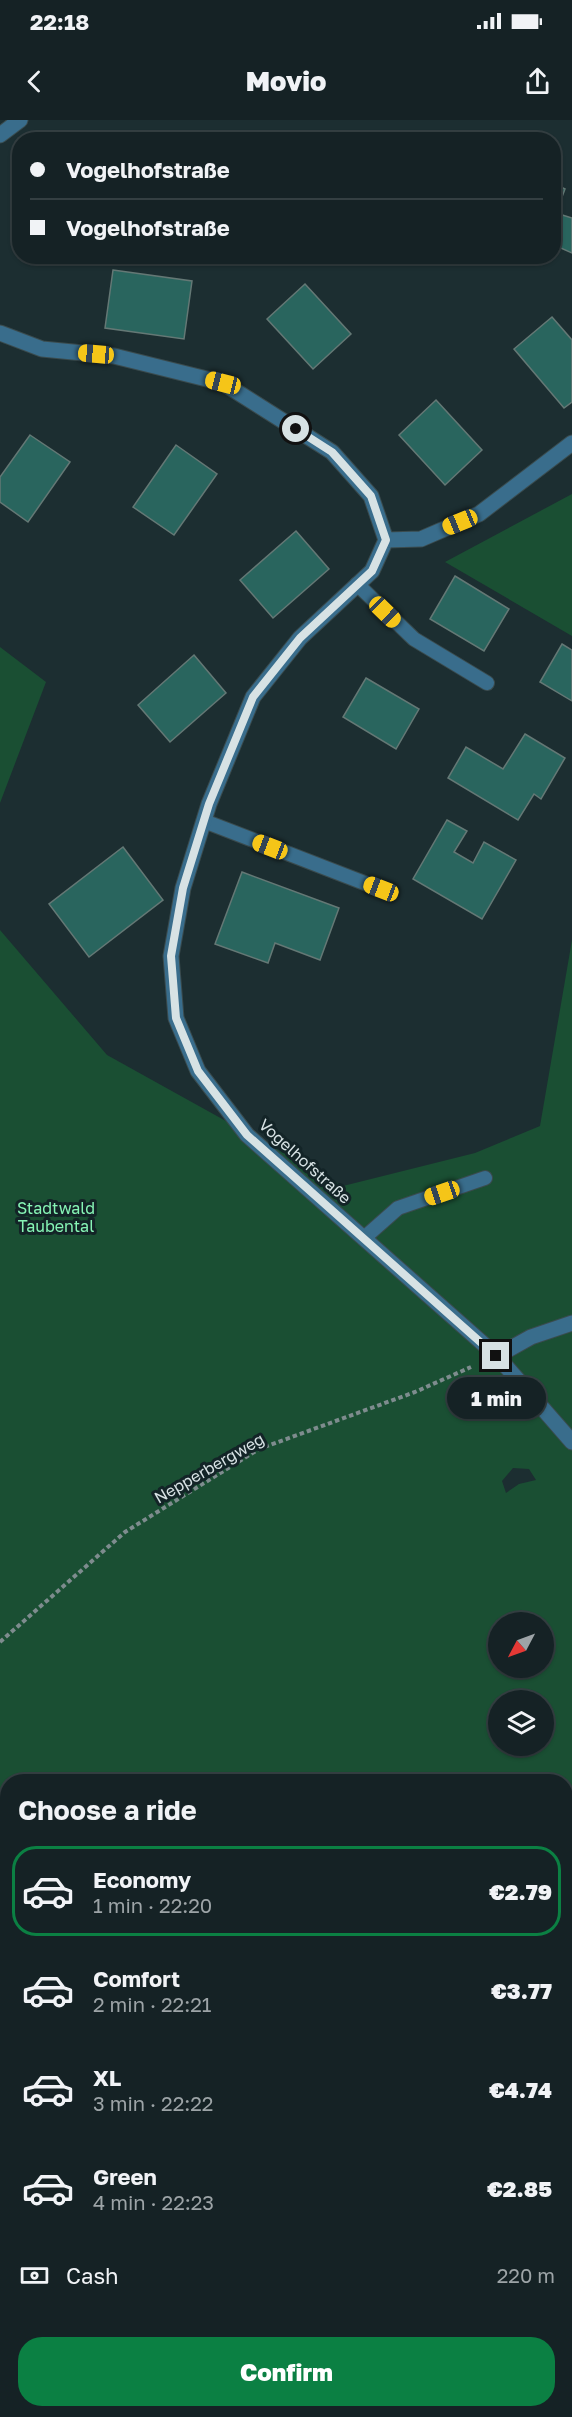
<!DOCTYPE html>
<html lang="en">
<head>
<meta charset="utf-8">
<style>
  :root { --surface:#152225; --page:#1e2a2d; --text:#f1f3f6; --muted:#9da4a7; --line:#343f42; --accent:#0b8043 }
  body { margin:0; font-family:"Golos Text",sans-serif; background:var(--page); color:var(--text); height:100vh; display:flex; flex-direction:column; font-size:22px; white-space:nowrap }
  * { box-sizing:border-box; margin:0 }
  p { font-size:20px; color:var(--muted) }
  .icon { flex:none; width:33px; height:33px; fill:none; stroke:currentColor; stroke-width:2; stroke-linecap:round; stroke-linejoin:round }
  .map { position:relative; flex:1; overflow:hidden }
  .sheet { position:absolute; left:0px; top:1654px; width:573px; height:644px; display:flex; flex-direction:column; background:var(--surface); border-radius:24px 24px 0 0; box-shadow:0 2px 4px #0004,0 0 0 2px var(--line) }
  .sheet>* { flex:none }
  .banner { position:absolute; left:12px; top:12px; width:549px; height:132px; border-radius:24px; box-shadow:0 2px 4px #0004,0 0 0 2px var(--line); display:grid; align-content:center; height:132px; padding:0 18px; background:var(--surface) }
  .needle { width:39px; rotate:229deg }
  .fabs { position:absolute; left:488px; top:1492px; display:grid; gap:12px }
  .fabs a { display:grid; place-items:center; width:66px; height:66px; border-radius:50%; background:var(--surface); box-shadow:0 2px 4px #0004,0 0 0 2px var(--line); font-size:30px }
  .end { position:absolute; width:27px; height:27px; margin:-14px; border:8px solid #d7e2e4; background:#111; box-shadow:0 0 0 3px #111 }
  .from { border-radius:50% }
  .bubble { position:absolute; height:42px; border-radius:21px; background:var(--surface); box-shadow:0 2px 4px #0004,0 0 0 2px var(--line); font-size:20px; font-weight:800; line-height:42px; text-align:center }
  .car { position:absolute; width:18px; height:36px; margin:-18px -9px; border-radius:8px; box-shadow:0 0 4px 2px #0007; background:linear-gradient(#f5c518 24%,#345 0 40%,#f5c518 0 76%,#345 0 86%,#f5c518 0) }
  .banner b { display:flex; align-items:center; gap:21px; height:57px; font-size:22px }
  .banner b+b { border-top:2px solid var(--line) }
  .banner i { width:15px; height:15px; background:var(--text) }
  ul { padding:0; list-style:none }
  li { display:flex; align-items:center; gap:18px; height:90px; margin:0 12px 9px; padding:0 6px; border:3px solid transparent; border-radius:24px }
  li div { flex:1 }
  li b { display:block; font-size:22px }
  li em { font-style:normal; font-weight:800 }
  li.selected { border-color:var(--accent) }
  li>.icon { width:54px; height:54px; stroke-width:1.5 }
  h2 { padding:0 18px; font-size:27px; line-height:72px }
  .pay { display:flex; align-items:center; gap:15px; height:66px; padding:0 18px; font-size:22px }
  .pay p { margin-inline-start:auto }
  .action { display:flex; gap:12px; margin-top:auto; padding:12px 18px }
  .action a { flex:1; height:69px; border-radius:24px; background:var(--accent); color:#fff; font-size:24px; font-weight:800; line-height:69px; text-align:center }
  .status { display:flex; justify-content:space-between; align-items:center; height:42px; padding:0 30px; background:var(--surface); direction:ltr }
  .status svg { height:16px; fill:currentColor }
  header { display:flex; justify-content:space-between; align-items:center; height:78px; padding:0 18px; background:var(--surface); font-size:27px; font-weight:800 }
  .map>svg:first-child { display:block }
</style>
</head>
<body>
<div class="status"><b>22:18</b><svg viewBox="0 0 49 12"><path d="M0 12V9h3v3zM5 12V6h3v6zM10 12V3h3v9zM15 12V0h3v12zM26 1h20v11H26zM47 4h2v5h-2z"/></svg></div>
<header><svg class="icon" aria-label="back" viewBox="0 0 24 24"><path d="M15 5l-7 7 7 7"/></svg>Movio<svg class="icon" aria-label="share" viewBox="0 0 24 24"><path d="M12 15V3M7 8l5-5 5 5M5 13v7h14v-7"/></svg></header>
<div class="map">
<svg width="572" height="2297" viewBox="0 0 572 2297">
  <rect width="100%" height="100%" fill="#1c2e31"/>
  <path fill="#1a4f33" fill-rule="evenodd" d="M572,374V516L445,442Z
    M0,527L46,562L0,683Z
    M0,810L107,935L343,1066L475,1033L540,1006L572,820V2190L566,2189V1662H8V2231L0,2233ZM513,1348L529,1349L536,1360L519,1364L506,1373L502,1361ZM498,1503H543V1548H498ZM498,1581H543V1626H498Z"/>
  <path fill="#29655e" stroke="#647875" stroke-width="1.5" d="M554,64L565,69L556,93L572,98V133L554,125Z
    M113,150L192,161L184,219L105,208Z
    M305,164L351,214L313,249L267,199Z
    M552,197L572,220V282L564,288L514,229Z
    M436,280L482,330L445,365L399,315Z
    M30,315L70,342L28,402L0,382V357Z
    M176,325L217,354L174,415L133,387Z
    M296,411L329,449L273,498L240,460Z
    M455,456L509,489L484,531L430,499Z
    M562,524L572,530V581L540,562Z
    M194,535L226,573L170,622L138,585Z
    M366,558L419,589L396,629L343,597Z
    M525,614L565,638L541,679L534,674L518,700L448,658L466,627L503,649Z
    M447,700L467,711L454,732L473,743L484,722L516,740L482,799L413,759Z
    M123,727L163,780L89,837L49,784Z
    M242,752L339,788L320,840L275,823L268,843L215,824Z"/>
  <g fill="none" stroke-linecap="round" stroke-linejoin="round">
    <g stroke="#3a4b4e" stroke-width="16">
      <path id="lane" d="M357,464L414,519L487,563
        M204,701L380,769
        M364,1118L398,1088L485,1058"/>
    </g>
    <g stroke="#3a4b4e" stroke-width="17">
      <path id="street" d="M0,15L20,0
        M0,213L42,229L114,236L223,263L332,332L371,376L386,420L372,451L300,518L253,577L209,684L183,768L171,836L176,898L198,951L247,1015L497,1236L572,1322
        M386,420L421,419L479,394L572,323
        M497,1236L531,1217L572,1203"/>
    </g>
    <path stroke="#7e8c8e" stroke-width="4" stroke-dasharray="4.5 3" stroke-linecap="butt" d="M0,1522L125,1412L259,1329L415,1272L471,1247"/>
    <use href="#lane" stroke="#396d8c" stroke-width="14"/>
    <use href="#street" stroke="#396d8c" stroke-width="15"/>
  </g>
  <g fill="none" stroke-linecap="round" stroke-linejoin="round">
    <path stroke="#d7e2e4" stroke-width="8" d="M296,309L332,332L371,376L386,420L372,451L300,518L253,577L209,684L183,768L171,836L176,898L198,951L247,1015L496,1236"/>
  </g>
  <g text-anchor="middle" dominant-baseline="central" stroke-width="6" stroke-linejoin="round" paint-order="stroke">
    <g font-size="16" fill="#d7e2e4" stroke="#132427">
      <text transform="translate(305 1041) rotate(42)">Vogelhofstraße</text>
      <text transform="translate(209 1348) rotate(-30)">Nepperbergweg</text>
    </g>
    <g font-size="16" fill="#86f4b5" stroke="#132427">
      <text x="56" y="1088">Stadtwald<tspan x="56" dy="18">Taubental</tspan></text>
    </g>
  </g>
</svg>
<div class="fabs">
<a><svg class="needle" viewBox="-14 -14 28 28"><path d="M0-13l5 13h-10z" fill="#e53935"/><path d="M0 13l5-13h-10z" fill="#9da4a7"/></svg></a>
<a><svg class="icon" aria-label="layers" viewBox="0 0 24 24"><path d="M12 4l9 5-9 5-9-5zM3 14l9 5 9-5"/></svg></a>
</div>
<i class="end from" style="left:296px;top:309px"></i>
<i class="end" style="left:496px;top:1236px"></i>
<div class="bubble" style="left:447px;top:1257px;width:99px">1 min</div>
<i class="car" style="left:96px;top:234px;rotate:275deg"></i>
<i class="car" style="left:223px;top:263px;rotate:284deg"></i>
<i class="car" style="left:460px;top:402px;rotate:248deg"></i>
<i class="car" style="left:385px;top:492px;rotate:134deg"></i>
<i class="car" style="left:270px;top:727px;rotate:291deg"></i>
<i class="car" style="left:381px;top:769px;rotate:291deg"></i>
<i class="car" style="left:442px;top:1073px;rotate:251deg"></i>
<div class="banner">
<b><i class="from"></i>Vogelhofstraße</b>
<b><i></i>Vogelhofstraße</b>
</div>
<section class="sheet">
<h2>Choose a ride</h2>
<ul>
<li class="selected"><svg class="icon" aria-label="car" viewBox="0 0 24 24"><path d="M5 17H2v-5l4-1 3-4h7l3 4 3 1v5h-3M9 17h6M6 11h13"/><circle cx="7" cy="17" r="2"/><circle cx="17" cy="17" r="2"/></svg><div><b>Economy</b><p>1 min · 22:20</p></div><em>€2.79</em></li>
<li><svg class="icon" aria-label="car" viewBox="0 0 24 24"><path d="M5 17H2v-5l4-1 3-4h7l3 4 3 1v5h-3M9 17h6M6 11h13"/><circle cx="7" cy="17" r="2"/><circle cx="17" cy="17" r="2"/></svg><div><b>Comfort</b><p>2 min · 22:21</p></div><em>€3.77</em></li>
<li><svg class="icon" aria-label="car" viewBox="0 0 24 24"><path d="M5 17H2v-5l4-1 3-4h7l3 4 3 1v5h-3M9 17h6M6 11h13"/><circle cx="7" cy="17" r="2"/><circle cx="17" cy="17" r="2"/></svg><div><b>XL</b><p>3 min · 22:22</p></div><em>€4.74</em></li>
<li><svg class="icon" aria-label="car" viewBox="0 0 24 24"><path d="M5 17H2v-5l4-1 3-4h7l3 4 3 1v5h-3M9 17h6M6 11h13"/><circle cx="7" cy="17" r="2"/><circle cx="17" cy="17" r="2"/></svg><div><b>Green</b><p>4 min · 22:23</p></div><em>€2.85</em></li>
</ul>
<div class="pay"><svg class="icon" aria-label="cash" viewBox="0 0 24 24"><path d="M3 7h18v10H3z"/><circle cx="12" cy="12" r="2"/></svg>Cash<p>220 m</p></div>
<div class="action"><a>Confirm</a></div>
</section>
</div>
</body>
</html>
